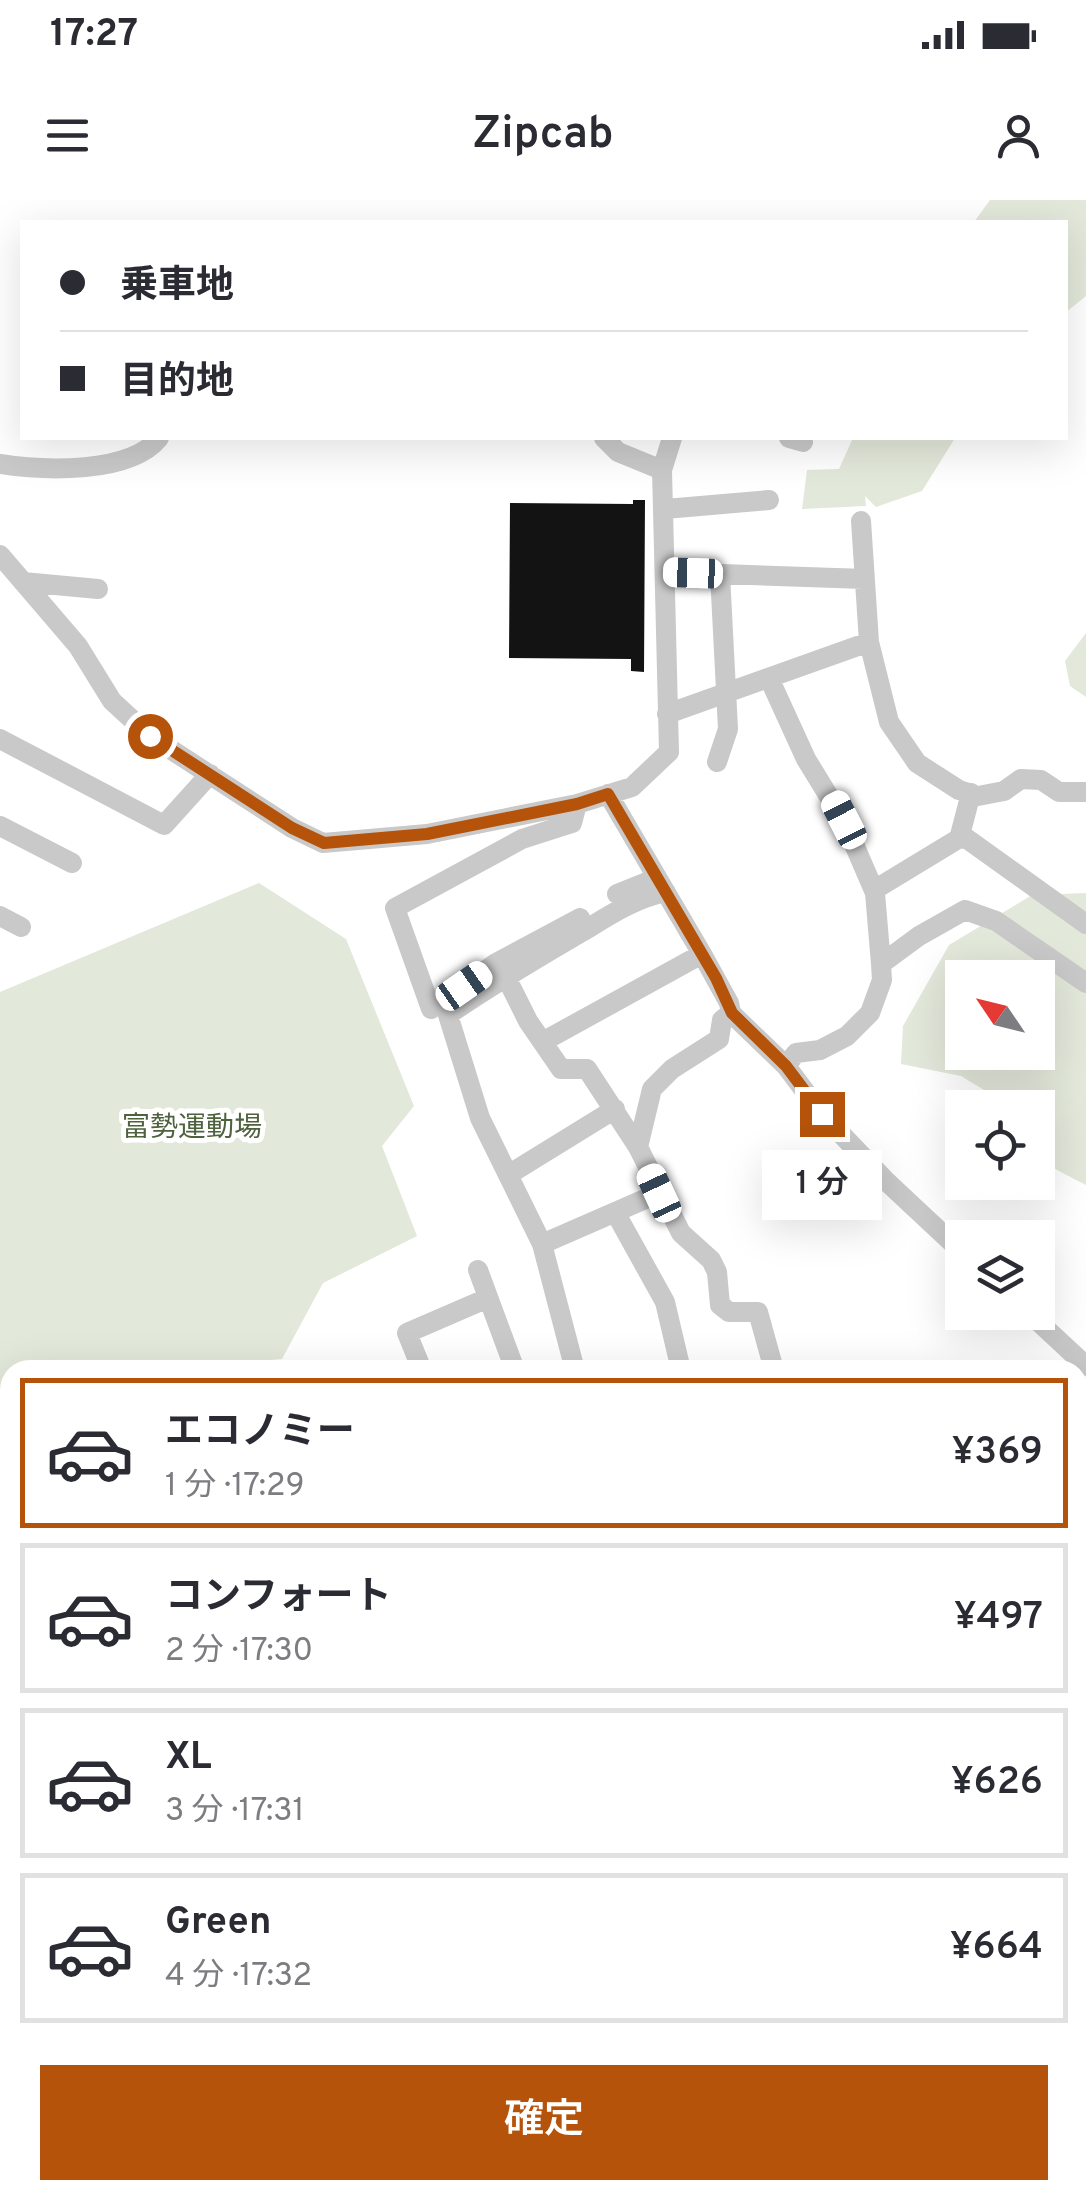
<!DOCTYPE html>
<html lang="ja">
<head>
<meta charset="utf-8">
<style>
  :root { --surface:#fff; --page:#f7f7f7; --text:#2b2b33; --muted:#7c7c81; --line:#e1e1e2; --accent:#b45309 }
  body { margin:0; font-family:Overpass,"Noto Sans JP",sans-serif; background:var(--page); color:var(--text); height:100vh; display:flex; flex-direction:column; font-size:38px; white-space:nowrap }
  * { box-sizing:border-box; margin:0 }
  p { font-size:32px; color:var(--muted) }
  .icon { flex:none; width:55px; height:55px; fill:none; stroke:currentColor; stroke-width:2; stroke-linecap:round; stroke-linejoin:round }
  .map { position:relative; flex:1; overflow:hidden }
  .panel { position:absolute; left:0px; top:1160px; width:1088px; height:840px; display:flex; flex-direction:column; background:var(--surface); border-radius:30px 30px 0 0; box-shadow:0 10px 40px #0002 }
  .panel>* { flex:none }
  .top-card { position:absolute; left:20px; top:20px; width:1048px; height:220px; border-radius:0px; box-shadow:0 10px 40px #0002; display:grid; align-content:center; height:220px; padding:0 40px; background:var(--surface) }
  .needle { width:65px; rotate:305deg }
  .controls { position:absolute; left:945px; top:760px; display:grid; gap:20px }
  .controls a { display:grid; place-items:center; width:110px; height:110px; border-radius:0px; background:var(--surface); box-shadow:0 10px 40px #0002; font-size:50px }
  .end { position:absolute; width:45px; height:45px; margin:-22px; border:12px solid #b45309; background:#fff; box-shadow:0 0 0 5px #fff }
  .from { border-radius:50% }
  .bubble { position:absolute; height:70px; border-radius:0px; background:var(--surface); box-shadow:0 10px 40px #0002; font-size:32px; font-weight:600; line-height:70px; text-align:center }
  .car { position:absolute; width:30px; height:60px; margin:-30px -15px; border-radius:12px; box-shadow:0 0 8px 2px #0007; background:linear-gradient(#fff 24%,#345 0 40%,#fff 0 76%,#345 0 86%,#fff 0) }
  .top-card b { display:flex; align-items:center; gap:35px; height:95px; font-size:38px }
  .top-card b+b { border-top:2px solid var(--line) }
  .top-card i { width:25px; height:25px; background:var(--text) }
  ul { padding:18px 0 0; list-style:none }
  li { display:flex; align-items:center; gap:30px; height:150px; margin:0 20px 15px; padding:0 20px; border:5px solid var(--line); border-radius:0px }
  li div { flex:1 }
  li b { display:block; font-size:38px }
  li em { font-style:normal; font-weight:600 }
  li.current { border-color:var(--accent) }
  li>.icon { width:90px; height:90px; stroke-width:1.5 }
  .button { display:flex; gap:20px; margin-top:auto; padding:20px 40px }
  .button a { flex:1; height:115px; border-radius:0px; background:var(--accent); color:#fff; font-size:40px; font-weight:600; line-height:115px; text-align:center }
  .status { display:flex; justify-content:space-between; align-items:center; height:70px; padding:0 50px; background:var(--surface); direction:ltr }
  .status svg { height:28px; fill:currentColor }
  header { display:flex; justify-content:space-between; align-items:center; height:130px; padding:0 40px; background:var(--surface); font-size:45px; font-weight:600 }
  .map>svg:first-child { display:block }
</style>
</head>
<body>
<div class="status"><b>17:27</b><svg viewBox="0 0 49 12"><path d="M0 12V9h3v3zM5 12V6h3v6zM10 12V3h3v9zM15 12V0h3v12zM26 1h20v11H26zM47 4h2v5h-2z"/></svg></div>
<header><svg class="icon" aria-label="menu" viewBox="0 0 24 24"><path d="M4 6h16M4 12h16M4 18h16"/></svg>Zipcab<svg class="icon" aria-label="person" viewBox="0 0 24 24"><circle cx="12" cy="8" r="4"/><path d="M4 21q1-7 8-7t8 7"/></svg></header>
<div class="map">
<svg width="1086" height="2000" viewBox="0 0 1086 2000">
  <rect width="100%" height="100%" fill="#fff"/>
  <path fill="#e2e8da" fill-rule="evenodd" d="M990,0H1086V96L1065,113V22H974Z
    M853,238H955L922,291L876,307L865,296L866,306L802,309L807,270L839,269Z
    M1086,433V497L1070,486L1065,461Z
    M259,683L346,739L414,906L382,946L417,1036L323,1083L282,1159L190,1167L186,1170H10V1208L0,1205V792Z
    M1086,693V985C1035,958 1038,966 1038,908L1012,907L961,876L901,864L903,826L949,745L1032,695ZM962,778H1038V852H962Z"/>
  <path fill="#131313" d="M633,300H645L644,472L631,471V459L509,458L510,303L633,304Z"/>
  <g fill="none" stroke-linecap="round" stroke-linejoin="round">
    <path stroke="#c9c9c9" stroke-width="20" d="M604,238L618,252L662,270
      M789,238L803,242
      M0,264C44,271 130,274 159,238
      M665,309L769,300
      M861,321L869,442
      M0,355L78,446L112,501L150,536L292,628L323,643L427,634L577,604L632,587L669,552L662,270L672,238
      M665,372L865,379
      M23,382L98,389
      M769,478L806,559L844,621L875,693L881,764L882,780L870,813L847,836L820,850L796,853L786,866
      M667,514L869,442L889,522L917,563L959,590L978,596L1004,591L1021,579L1041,580L1059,592H1086
      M0,539L164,625L210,574
      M717,562L728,529L720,374
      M608,594L702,754L729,803L731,813L786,866L822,914L885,980L962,1052
      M577,604L572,623L522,639L395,708L431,809L496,763L580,718
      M0,626L72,663
      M959,639L971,593
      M874,690L963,636L1086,724
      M617,694L657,678
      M0,716L21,727
      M881,764L919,736L965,710L996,721L1086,783
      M505,775L528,821L561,869H587L638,947L681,1033L711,1060L717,1072L720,1105L729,1112H758L774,1170
      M544,841L702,754
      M638,947L652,889L672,869L719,839L722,820L731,813
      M508,975L615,909
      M615,1012L665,1102L681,1170
      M542,1044L659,993
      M478,1070L515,1170
      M1028,1112L1086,1166
      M422,1170L407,1133L488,1098
      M575,1170L542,1044L480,918L448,815C491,785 536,759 582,732C610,715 633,699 666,692
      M1078,1230L1086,1191
      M0,1415L10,1413
      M1078,1487L1086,1490
      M1078,1678L1086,1681
      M1078,1725L1086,1728
      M55,1990L58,2000
      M192,1990L194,2000
      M274,1990L276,2000
      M144,2000L157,1990
      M465,2000V1990
      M638,2000L639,1990
      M751,2000L752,1990"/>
    <path stroke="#a4a4a4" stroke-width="28" d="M0,1713L10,1715
      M1078,1959L1086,1961"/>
  </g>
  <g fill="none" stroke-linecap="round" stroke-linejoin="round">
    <path stroke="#b45309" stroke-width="12" d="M150,536L292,628L324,643L427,634L577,604L608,594L716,778L732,813L786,866L822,914"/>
  </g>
  <g text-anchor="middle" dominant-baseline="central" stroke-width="10" stroke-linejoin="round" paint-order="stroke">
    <g font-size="28" fill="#4f623e" stroke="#fff">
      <text x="192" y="929">富勢運動場</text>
    </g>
  </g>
</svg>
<div class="controls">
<a><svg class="needle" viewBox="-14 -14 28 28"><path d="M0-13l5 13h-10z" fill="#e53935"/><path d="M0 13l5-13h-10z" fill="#7c7c81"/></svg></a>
<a><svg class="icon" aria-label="locate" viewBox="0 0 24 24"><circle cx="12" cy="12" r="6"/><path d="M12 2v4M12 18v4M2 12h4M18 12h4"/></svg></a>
<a><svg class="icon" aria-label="layers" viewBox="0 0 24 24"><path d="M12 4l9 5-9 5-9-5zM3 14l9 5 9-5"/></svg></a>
</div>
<i class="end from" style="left:150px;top:536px"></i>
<i class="end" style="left:822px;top:914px"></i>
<div class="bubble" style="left:762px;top:950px;width:120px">1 分</div>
<i class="car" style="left:693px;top:373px;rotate:272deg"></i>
<i class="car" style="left:844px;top:620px;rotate:333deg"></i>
<i class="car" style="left:464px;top:786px;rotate:55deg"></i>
<i class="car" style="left:659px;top:993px;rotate:335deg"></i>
<div class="top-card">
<b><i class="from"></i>乗車地</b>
<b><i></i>目的地</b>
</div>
<section class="panel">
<ul>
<li class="current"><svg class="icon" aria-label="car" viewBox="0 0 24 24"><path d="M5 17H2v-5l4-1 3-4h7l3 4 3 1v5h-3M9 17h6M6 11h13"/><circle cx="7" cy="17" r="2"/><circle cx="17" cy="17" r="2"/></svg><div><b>エコノミー</b><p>1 分 · 17:29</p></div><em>¥369</em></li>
<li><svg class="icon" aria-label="car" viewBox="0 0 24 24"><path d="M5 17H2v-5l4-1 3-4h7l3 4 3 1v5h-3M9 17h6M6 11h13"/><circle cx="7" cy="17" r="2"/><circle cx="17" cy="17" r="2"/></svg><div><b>コンフォート</b><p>2 分 · 17:30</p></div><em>¥497</em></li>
<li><svg class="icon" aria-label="car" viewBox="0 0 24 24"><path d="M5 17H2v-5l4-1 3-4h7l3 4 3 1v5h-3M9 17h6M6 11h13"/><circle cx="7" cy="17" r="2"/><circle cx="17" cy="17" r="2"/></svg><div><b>XL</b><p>3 分 · 17:31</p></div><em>¥626</em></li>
<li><svg class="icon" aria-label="car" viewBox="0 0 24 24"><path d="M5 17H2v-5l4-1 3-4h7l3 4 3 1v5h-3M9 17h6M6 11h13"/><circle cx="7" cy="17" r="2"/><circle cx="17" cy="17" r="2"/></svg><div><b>Green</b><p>4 分 · 17:32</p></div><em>¥664</em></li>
</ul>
<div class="button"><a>確定</a></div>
</section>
</div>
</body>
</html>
